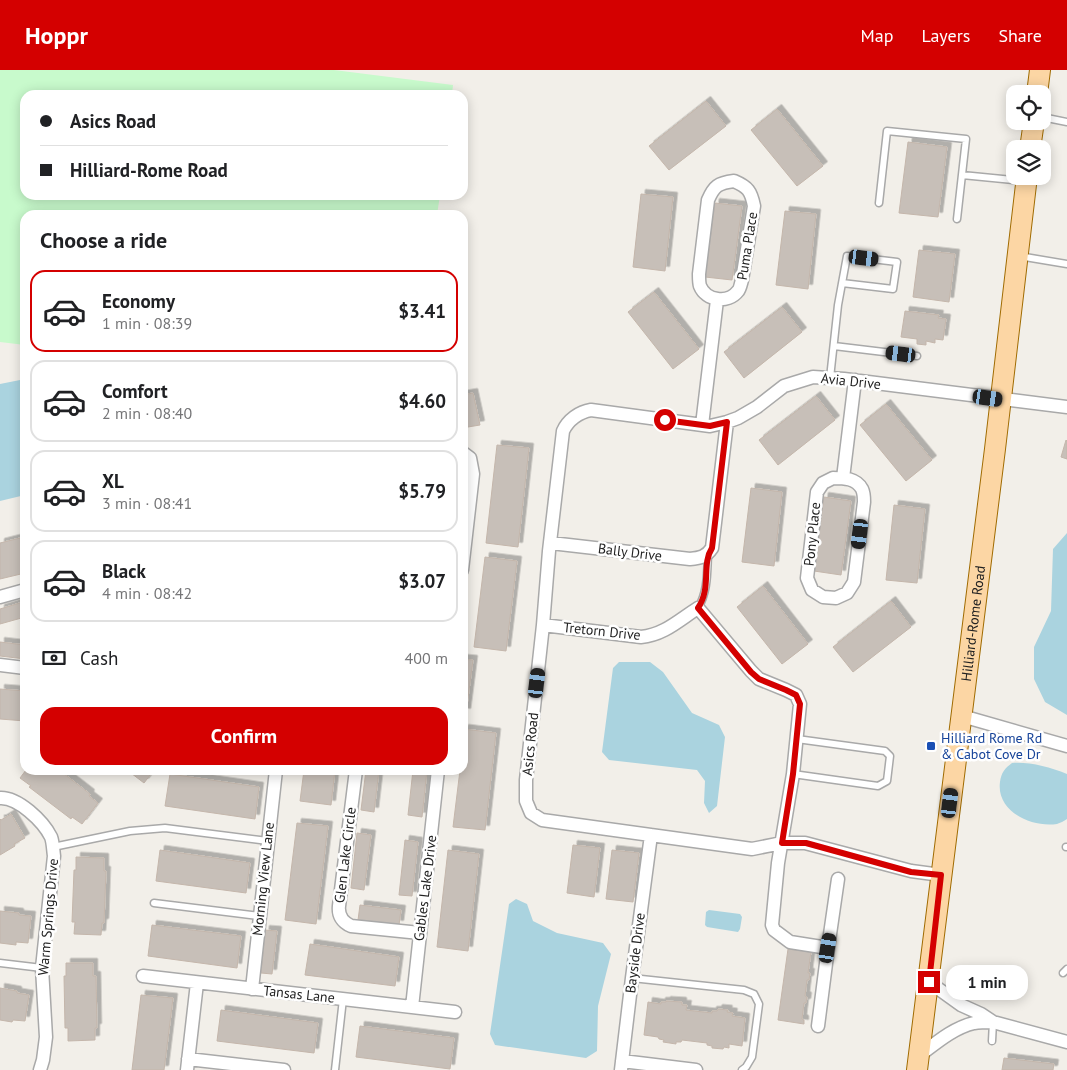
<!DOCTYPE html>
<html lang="en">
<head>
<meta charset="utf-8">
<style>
  :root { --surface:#fff; --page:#f2f2f2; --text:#202124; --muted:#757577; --line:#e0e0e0; --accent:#d40000 }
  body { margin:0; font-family:"PT Sans",sans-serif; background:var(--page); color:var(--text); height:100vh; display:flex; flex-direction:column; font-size:19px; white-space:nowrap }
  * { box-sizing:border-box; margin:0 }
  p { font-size:16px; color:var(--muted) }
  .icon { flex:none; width:28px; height:28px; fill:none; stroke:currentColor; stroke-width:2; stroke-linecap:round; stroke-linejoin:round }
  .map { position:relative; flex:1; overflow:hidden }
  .drawer { position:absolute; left:20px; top:140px; width:448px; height:565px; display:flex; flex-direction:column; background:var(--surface); border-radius:15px; box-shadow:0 2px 12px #0003 }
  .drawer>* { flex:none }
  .banner { position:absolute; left:20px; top:20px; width:448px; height:110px; border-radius:15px; box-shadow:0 2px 12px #0003; display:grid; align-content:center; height:110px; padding:0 20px; background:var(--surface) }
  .buttons { position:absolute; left:1006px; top:15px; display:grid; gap:10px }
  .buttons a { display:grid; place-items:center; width:45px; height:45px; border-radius:10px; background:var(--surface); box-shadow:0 2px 12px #0003; font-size:25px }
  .end { position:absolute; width:22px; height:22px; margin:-11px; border:6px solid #d40000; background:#fff; box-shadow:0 0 0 2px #fff }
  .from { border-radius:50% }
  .bubble { position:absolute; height:35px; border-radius:15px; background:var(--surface); box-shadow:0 2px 12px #0003; font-size:16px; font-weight:800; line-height:35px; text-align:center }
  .car { position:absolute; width:15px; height:30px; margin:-15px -8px; border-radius:6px; box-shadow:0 0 4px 1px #0007; background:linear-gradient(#222 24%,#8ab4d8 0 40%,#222 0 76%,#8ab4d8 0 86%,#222 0) }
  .banner b { display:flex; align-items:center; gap:18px; height:48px; font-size:19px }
  .banner b+b { border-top:1px solid var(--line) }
  .banner i { width:12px; height:12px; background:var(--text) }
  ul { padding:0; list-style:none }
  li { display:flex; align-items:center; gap:15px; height:82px; margin:0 10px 8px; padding:0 10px; border:2px solid var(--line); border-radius:15px }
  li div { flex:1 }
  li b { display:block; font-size:19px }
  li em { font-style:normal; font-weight:800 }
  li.on { border-color:var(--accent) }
  li>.icon { width:45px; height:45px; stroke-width:1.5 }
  h2 { padding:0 20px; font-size:22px; line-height:60px }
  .pay { display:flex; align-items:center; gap:12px; height:55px; padding:0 20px; font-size:19px }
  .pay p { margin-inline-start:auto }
  .button { display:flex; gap:10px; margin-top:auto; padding:10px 20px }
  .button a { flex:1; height:58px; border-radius:15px; background:var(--accent); color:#fff; font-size:20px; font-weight:800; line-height:58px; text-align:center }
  header { display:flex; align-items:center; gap:30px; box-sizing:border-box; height:70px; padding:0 25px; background:var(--accent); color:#fff }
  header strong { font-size:24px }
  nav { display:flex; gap:28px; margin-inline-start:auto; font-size:18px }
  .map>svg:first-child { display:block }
</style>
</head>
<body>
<header>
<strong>Hoppr</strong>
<nav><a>Map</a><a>Layers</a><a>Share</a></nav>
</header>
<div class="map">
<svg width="1067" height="1000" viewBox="0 0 1067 1000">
  <defs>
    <filter id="shadow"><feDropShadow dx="4.5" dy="-4.5" stdDeviation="0" flood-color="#0004"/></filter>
  </defs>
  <rect width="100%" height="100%" fill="#f2efe9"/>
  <path fill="#c8facc" d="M0,0H334L453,15L452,25H25V125H440L437,145H25V275L0,272Z"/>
  <path fill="#aad3df" d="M25,309V425L0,431V314Z
    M1067,463V645L1045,632L1034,609V577L1051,541L1053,479Z
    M619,592H650L663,602L692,643L719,655L725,667L717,736L709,743L704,733L705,711L697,700L609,690L602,682L613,598Z
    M1012,693C1031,692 1049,697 1067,704V749C1064,751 1060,753 1057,754C1031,758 996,741 1000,712C1001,703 1005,698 1012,693Z
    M516,829L527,834L533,851L557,863L603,873L611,884L598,936L597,981L586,988L495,975L490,964L509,834Z
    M709,840L740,844L742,847L740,859L738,862L707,857L705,855L706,842Z"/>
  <path fill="#c7bfb8" stroke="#c4b6ab" filter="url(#shadow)" d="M706,31L726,56L669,100L649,76Z
    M777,39L823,96L797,116L751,60Z
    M908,72L947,77L938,147L899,143Z
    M641,124L673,127L665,201L633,197Z
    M715,133L742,136L732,210L705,207Z
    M785,141L816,144L808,219L776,215Z
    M919,180L955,184L949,232L913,227Z
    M654,222L699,279L673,299L628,242Z
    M782,237L802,262L744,308L724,282Z
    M905,241L939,245L938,248L946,249L943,270L935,269V273L926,271V275L917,274V269L901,267Z
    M473,323L480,355L462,358V325Z
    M816,326L835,350L778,395L759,370Z
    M886,334L932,390L906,411L860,355Z
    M1066,370L1067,371V389L1061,387Z
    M497,375L529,378L518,477L486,473Z
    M751,418L782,422L774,496L742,492Z
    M824,427L851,431L841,505L814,501Z
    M894,435L925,439L917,513L886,510Z
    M20,468L25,485V503L0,509V473Z
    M485,487L517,491L506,581L474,577Z
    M763,516L808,574L782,594L737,537Z
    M891,531L911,557L853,602L833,577Z
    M23,532L25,541V547L0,554V539Z
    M0,572L25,575V589L0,586Z
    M462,589L473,590L466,643L462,642Z
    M0,619L25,621V651L0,649Z
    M464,659L496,663L485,760L453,757L460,700H462V673Z
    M26,700H59L90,724L89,726L98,733L82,754L72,747L71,749L29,717L31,716L20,708Z
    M127,700H154L144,713Z
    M304,700H335L331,735L300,731Z
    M366,700H379L374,742L361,740Z
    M413,700H427L422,747L408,745Z
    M170,704L259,717L255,749L165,736Z
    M11,744L25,768L14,774L15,776L0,785V749L1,750Z
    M297,753L328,756L316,854L285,850Z
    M357,763L371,765L364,820L351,818Z
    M405,770L418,772L412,826L399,825Z
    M573,775L600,778L594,827L567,823Z
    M160,780L250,793L246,823L156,811Z
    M448,780L479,784L468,881L437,877Z
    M612,780L639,783L633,832L606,829Z
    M76,787L104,788V801H106L104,853H102L101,865L74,864L75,852H72L74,800H76Z
    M360,835L401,840L399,855L358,850Z
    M0,841L19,843V845L31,846L28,873L16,872V875L0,873Z
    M152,855L241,866L237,898L148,886Z
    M265,860L277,861L272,904L261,903Z
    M310,874L399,887L395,916L305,905Z
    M788,879L811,882L808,903H810L809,910H807L805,926L807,927L806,933H804L802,949L804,950V954L778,950Z
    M66,893H93V906H96L97,958H95V970L68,971V958H65L64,906H66Z
    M0,918L17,921V923L29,925L25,951L13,950L12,952L0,950Z
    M141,925L173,928L164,1000H132Z
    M666,931L682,932V935H687L686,940L712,943V941H717L718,939L728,940L727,942L733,943L732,946L745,948L742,976L729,974V978L724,977L723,979L712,978V976L707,975V973L682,970L681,972H676V974L663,972L664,970L659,969L658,967L644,965L648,932L661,934V932H666Z
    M221,940L318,953L314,983L217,971Z
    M360,956L454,968L450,999L356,987Z
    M1004,988L1054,994L1053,1000H1002Z"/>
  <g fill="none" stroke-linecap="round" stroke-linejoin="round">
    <g stroke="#a9a9a9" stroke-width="9">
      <path id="service" d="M1042,47L1067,52
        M962,105L1023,111
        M879,133L887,61L966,69L957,149
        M1019,186L1067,194
        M834,276L917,286
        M830,308L838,235L847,186L897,192L893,219L842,213
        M698,538C708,522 707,502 708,484
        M793,704L878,716L887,711L890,686L885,681L797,669
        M53,777L130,761L165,758L268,771
        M1066,777H1067
        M154,833L259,846
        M0,893L42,898
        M1063,903L1067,899
        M632,908L744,920L754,924L759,934L752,987L746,997L742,1000
        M992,971L993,952
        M335,1000L343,929"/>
    </g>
    <g stroke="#a9a9a9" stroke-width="15">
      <path id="minor" d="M734,111C748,117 751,121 754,136L742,210C741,213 740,219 738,221C728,234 706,231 700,216C699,213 699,208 699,204L708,130C714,116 718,113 734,111Z
        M702,355L717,230
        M462,382L470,388L473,404L462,500
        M833,408C844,408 856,408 862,419C864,423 864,428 864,432L854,512L847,523L836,528L823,527L812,520L807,508L817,422L823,413Z
        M843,408L855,310
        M551,473L690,489C700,488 706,487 712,478L727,352
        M0,527L25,520
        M543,555L641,567C664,565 679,550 698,538L751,601L759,609L786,620L796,625L800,634L793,704L778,793L772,855L774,860L790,872L828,878L838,809
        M0,595L25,598
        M962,646L1067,676
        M356,700L339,836C338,845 342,852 351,856L420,863
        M0,728C18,727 43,751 51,767C53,772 53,779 54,786L42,898L46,967L43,990L40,1000
        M941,805L911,801L805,773H782L752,779L542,750L531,743L526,731V710L543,555L549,481L563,361C568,350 579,342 591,340L710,356L727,352L738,348L757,337L784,316L813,307L844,309L1067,337
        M143,906L455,942
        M929,912L961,935L981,944L993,952L1067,972
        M252,919L276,700
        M412,937L438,700
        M818,956L828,878
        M920,985C936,973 953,958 974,953C980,952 987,952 993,952
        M188,989L284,1000
        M622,991L696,1000
        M187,1000L197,913
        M621,1000L632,908L651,765"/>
    </g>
    <g stroke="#a06b00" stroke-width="22">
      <g id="primary">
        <path d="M1037,24L1040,0"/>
        <path d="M1030,79L1034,51"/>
        <path id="s1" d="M917,1000L995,379L1027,106"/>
      </g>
    </g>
    <use href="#service" stroke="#fff" stroke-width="6"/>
    <use href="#minor" stroke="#fff" stroke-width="12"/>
    <use href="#primary" stroke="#fcd6a4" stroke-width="20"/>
  </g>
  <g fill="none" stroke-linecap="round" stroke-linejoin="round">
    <path stroke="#d40000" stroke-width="6" d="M665,350L710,356L727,352L712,478C701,495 712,517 698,538L751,602L759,609L786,620L796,625L800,634L793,704L782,773H806L911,802L941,805L929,912"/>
  </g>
  <rect fill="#1a4fb4" stroke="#fff" stroke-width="2" x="926" y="671" width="10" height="10" rx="2.5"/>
  <g text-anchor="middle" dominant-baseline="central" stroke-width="5" stroke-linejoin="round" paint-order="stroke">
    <g font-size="14" fill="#222" stroke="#fff">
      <text transform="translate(747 176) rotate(-81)">Puma Place</text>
      <text transform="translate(851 311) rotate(6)">Avia Drive</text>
      <text transform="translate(812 464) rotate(-84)">Pony Place</text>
      <text transform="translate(630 482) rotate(7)">Bally Drive</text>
      <text stroke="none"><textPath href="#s1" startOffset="450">Hilliard-Rome Road</textPath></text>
      <text transform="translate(602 561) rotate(6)">Tretorn Drive</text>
      <text transform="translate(530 674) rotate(-84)">Asics Road</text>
      <text transform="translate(345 785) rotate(-83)">Glen Lake Circle</text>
      <text transform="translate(263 809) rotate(-84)">Morning View Lane</text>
      <text transform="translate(425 818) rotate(-83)">Gables Lake Drive</text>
      <text transform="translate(48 847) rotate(-85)">Warm Springs Drive</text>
      <text transform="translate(635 883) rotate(-83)">Bayside Drive</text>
      <text transform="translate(299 924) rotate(6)">Tansas Lane</text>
    </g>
    <g font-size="14" fill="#164399" stroke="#fff" text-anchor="start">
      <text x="941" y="668">Hilliard Rome Rd<tspan x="941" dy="16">&amp; Cabot Cove Dr</tspan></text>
    </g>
  </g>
</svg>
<div class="buttons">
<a><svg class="icon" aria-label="locate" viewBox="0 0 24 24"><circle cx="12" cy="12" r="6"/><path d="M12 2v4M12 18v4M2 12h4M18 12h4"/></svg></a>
<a><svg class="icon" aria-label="layers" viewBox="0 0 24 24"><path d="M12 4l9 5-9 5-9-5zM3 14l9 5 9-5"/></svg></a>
</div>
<i class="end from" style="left:665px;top:350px"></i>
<i class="end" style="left:929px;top:912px"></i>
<div class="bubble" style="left:946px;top:895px;width:82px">1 min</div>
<i class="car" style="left:864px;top:188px;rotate:97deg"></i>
<i class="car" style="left:901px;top:284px;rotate:277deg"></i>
<i class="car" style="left:988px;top:328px;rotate:98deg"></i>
<i class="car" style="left:860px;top:464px;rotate:187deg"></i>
<i class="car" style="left:537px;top:613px;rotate:7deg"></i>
<i class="car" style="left:950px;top:733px;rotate:7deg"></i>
<i class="car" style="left:828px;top:878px;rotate:9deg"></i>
<div class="banner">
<b><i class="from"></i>Asics Road</b>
<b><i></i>Hilliard-Rome Road</b>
</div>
<section class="drawer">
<h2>Choose a ride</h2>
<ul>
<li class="on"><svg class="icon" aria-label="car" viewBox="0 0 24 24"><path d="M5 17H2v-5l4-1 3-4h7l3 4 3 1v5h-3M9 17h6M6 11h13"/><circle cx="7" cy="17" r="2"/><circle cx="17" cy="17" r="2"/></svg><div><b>Economy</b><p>1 min · 08:39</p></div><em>$3.41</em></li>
<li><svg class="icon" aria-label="car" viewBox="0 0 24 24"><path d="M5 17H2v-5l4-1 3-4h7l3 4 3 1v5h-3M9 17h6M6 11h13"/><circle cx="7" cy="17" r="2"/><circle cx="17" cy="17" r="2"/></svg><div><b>Comfort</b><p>2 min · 08:40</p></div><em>$4.60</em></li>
<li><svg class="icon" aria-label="car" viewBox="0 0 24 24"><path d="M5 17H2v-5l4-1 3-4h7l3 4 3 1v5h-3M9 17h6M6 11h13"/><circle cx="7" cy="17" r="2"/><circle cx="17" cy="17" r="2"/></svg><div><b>XL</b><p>3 min · 08:41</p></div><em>$5.79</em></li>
<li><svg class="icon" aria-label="car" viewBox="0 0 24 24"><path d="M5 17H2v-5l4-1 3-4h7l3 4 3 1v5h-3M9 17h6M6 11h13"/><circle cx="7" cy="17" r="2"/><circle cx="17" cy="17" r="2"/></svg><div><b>Black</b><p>4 min · 08:42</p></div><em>$3.07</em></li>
</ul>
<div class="pay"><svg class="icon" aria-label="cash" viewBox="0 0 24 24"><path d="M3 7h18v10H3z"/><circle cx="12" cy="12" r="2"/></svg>Cash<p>400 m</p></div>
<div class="button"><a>Confirm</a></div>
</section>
</div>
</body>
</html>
